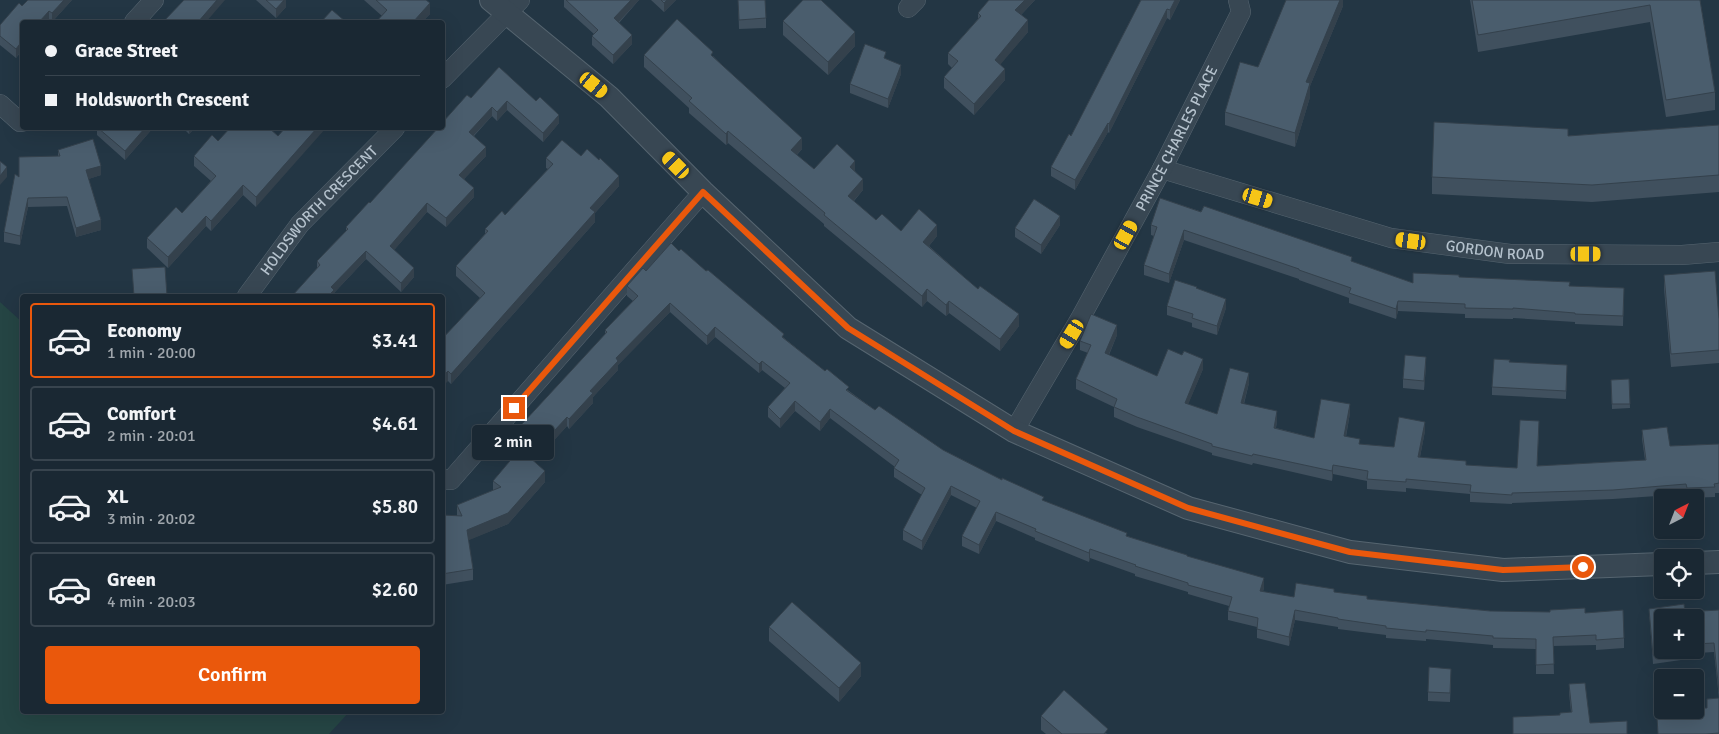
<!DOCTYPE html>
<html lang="en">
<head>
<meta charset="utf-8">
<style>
  :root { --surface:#1a2833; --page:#23303b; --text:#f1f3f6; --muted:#9fa6ac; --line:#38444e; --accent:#ea580c }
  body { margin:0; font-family:Signika,sans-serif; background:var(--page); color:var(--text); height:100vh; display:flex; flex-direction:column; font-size:19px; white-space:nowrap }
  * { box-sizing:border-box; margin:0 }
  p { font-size:16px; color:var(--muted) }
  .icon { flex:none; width:28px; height:28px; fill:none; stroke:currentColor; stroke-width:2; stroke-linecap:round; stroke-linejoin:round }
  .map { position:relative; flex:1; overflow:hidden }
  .panel { position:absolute; left:20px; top:294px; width:425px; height:420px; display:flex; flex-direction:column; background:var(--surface); border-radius:5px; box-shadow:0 5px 20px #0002,0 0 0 1px var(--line) }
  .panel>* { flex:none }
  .banner { position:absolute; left:20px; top:20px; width:425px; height:110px; border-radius:5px; box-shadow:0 5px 20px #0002,0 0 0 1px var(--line); display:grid; align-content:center; height:110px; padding:0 25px; background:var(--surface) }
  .needle { width:32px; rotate:42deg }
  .controls { position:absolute; left:1654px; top:489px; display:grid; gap:10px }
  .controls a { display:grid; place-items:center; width:50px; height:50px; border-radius:5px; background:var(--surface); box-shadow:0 5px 20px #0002,0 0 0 1px var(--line); font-size:25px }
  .end { position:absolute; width:22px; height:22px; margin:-11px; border:6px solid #ea580c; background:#fff; box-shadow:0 0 0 2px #fff }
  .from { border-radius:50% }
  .bubble { position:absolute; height:35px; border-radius:5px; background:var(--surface); box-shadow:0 5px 20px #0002,0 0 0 1px var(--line); font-size:16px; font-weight:600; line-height:35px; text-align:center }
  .car { position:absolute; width:15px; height:30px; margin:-15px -8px; border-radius:6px; box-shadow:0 0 4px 1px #0007; background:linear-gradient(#f5c518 24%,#345 0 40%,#f5c518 0 76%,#345 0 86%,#f5c518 0) }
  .banner b { display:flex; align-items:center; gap:18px; height:48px; font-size:19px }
  .banner b+b { border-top:1px solid var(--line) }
  .banner i { width:12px; height:12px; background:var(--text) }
  ul { padding:9px 0 0; list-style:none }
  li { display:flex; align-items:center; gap:15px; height:75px; margin:0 10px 8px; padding:0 15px; border:2px solid var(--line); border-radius:5px }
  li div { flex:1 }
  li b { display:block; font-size:19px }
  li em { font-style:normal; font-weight:600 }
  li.on { border-color:var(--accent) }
  li>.icon { width:45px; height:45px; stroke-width:1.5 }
  .primary-button { display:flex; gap:10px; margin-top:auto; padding:10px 25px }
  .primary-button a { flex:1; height:58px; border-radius:5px; background:var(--accent); color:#fff; font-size:20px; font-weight:600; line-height:58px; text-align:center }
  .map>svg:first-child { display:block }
</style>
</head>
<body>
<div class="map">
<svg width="1719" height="734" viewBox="0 0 1719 734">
  <rect width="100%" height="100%" fill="#233644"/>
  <path fill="#254544" d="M0,302L22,322V711H350L329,734H0Z"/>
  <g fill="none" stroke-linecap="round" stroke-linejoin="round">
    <g stroke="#566570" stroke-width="20">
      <g id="minor">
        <path d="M908,8L916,0"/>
        <path d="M134,22L154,0"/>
        <path d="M442,79L520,0"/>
        <path d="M0,104L20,122H22"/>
        <path id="s1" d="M1162,169L1391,238L1510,254L1682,255L1719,252"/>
        <path id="s2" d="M247,296L300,224L395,128"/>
        <path id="s3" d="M1014,431L1081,317L1162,169L1241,12L1238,0"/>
        <path d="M442,479L451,480L703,192"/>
      </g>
    </g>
    <g stroke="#566570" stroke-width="24">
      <path id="tertiary" d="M491,0L609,97L703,192L848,328L1014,431L1188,508L1350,552L1503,570L1662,564
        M1695,563L1719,562"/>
    </g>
    <use href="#minor" stroke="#384753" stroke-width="19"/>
    <use href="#tertiary" stroke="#384753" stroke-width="22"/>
  </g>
  <path fill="#40505e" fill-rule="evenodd" d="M72,0L52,22L49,19L16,58L0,45V25L22,6Z
    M256,0H286V7L276,18Z
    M364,0H426L430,14L422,22H376L382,16Z
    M564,0H639L619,23L632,44L613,64L592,45V36L594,34L564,7Z
    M651,0H676L664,12Z
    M738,0L766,18V28L739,29Z
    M989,0H1035L1021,15L1028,32L1000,64L1005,80L974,115L944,88V77L952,68L948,64V53L978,19V13Z
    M1141,0H1180L1170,20L1167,18L1109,133L1108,132L1075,190L1051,176V167L1071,136Z
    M1343,0V6L1310,86V97L1295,147L1225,125V112L1258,67Z
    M1470,0H1700L1715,92V110L1666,117L1650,22L1478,52Z
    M783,21L855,46L828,75L783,35Z
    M644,55L713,56L802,149L797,155L814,169L855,171L863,190L854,201L876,220L901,231L937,236L929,246L1019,326L1000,351L949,313L946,316L927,301L922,307L824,226V224L728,143L726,145L689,113V108L644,67Z
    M499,67L559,123L543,142L507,110L497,121L492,116L474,136L486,156L464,179L474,197L446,227L427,212L394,250L414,277L401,292L366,259L334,293V296L317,269V261L346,231V227L370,203L471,98Z
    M901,74L888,108L850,93V84Z
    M1719,125V192L1592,202L1432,194V177L1568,136Z
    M97,128H153L125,160L97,135Z
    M183,128H195L189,134Z
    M269,128L256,207L243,195L211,231L206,226L168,268L147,248V238L182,213L211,181L194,166V156L218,141Z
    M58,150L101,175L88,179L101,230L76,237L67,206L28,207L20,245L4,242V232L19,177L58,156Z
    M581,156L619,186L595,213V222L451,384L448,381L442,339L480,298L456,276V266L485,234V229L505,215L548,169L546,168V158Z
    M1160,198L1352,262L1413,283L1459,277L1570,286L1624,288L1623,326L1575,324V322L1513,318V319L1465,318V314L1398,311L1396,319L1349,303V298L1299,280V279L1184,240L1169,283L1144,275V265L1154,236L1151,235V225Z
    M1060,225L1041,254L1015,237V228Z
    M679,251L706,271L784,338L849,391L875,410L943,450L1044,501L1127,536L1187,556L1264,587L1263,592L1294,597L1334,592L1367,599L1490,611L1585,613L1624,638V648L1596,650V645L1553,646L1554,674H1536V649L1493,648V645L1426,639V641L1386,638V635L1338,629V627L1295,620L1289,646L1257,638V627L1228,620V611L1229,606L1188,594V592L1135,576V574L1090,558L1089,562L1035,540V538L996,521L979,554L962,546V536L977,508L951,495L922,550L903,540V530L922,495L894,477V468L895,467L830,418L820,431L795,411L780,428L768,417V407L785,388L762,370L759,373L715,337L707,345L670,312L618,365V370L593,397V403L569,429L567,426L534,462L545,482L508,524L468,540L473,569V580L442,585V515L457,516V505L493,491V481L517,453L510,446V437L605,335V330L633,301L627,296V286L646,271Z
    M1664,275L1719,319V363L1671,367L1664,289Z
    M1197,289L1226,308L1217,335L1192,327V323L1167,315V306Z
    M1117,335L1109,355L1157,376L1203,369L1188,404L1217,414L1249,383L1244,404L1277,421L1276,428L1314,438L1350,413L1346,437L1360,444L1394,447L1425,431L1420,457L1466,465L1517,468L1539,430L1537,466L1645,460L1642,439V430L1670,446L1719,444V493H1715V497L1687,498L1686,494L1613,499L1512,503V504L1470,502V494L1406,488V492L1367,489V481L1333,474L1332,481L1253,463L1252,465L1212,455V453L1137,427L1114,417V407L1076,389V379L1088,353L1080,350V341Z
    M1509,362L1567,365L1566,399L1492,395V387Z
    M1426,366L1424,390L1403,388V379Z
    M1629,379L1630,408L1612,409L1611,380Z
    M1649,609L1685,612L1719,610V734H1658L1657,717L1701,713V708H1707V699L1719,698L1714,652L1681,654V660L1653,664ZM1695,618V650H1662Z
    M769,627L861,676L839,702L769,641Z
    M1451,678L1450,702L1428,701V692Z
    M1569,684L1590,723L1560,715L1571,712L1569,693Z
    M1041,716L1108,734H1046L1041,730Z"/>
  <path fill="#34414c" d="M64,0H72L52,22V13Z
    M217,0H225L206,22H198Z
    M284,0H286V7L276,18V9Z
    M631,0H639L614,27V18Z
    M667,0H676L664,12V3Z
    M1025,0H1035L1015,21V10Z
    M1175,0H1180L1170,20V10Z
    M1340,0H1343V6L1310,86V97L1295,147V133L1306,82Z
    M430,3V14L422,22H413Z
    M1167,9V18L1109,133V124Z
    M49,11V19L46,22H39Z
    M1028,20V32L995,71V60Z
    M855,32V46L828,75V62Z
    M632,35V44L613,64V55Z
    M22,41V50L16,58V49Z
    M901,65V74L888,108V99Z
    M1005,69V80L974,115V104Z
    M507,101V110L497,121V112Z
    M492,107V116L469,140V132Z
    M559,115V123L543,142V133Z
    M1108,123V132L1075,190V180Z
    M145,128H153L125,160V151Z
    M189,128H195L189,134Z
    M317,128H326L256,207V197Z
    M728,131V143L726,145V134Z
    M802,138V149L791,161V150Z
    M486,147V156L459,184V175Z
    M855,161V173L850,167Z
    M101,166V175L86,180V170Z
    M7,167V177L0,185V176Z
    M619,176V186L595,213V222L451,384V374L590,208Z
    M863,179V190L848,207V196Z
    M243,185V195L211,231V221Z
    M474,188V197L446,227V218Z
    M28,198V207L20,245V236Z
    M427,203V212L390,255V246Z
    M206,216V226L168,268V257Z
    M1060,216V225L1041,254V245Z
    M101,220V230L76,237V228Z
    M937,225V236L923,253V242Z
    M1184,230V240L1169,283V274Z
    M366,251V259L334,293V296H328L331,287Z
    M414,268V277L401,292V283Z
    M927,289V301L922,307V296Z
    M1226,299V308L1217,335V326Z
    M949,301V313L946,316V305Z
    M1398,301V311L1396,319V309Z
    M670,303V312L618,365V370L593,397V403L569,429V419L616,358Z
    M1019,314V326L1000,351V339Z
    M1117,325V335L1105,363V353Z
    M715,327V337L707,345V336Z
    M1426,357V366L1424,390V381Z
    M1203,359V369L1185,412V403Z
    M762,361V370L759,373V364Z
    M448,371V381L442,387V377Z
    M1249,373V383L1241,413V403Z
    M795,401V411L780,428V419Z
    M1350,404V413L1344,446V436Z
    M830,409V418L820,431V422Z
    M1277,411V421L1274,437V428Z
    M567,417V426L531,466V456Z
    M1425,422V431L1418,466V457Z
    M1333,465V474L1332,481V471Z
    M545,471V482L508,524L467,541V530Z
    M951,486V495L922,550V541Z
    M996,512V521L979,554V545Z
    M1090,549V558L1089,562V553Z
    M1264,578V587L1260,601V591Z
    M1295,610V620L1289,646V637Z
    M861,663V676L839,702V688Z"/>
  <path fill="#4a5d6d" stroke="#34414c" d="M28,0H64L52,13L49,11L39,22H22V41L16,49L0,36V25L19,3L22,6Z
    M184,0H217L198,22H163Z
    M266,0H284L276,9Z
    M376,0H426L430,3L413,22H376L387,10Z
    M566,0H631L614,18L632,35L613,55L592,36L598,30Z
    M661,0H667L664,3Z
    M738,0H765L766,18L739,20Z
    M803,0H821L855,32L828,62L783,21Z
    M989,0H1025L1015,10L1028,20L995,60L1005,69L974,104L944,77L958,61L948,53L981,16L978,13Z
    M1141,0H1175L1170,10L1167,9L1109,124L1108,123L1075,180L1051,167L1069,134L1071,136Z
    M1286,0H1340L1306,82L1310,83L1295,133L1225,112L1240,62L1258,67Z
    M1472,0H1700L1715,92L1666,100L1650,5L1478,35Z
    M332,10L346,22H321Z
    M677,19L713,52L711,55L802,138L791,150L814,169L837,144L855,161L850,167L863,179L848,196L876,220L882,214L901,231L919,209L937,225L923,242L978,289L980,286L1019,314L1000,339L949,301L946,305L927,289L922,296L824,215L825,213L728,131L726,134L689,101L692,98L644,55Z
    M865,44L886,52L884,58L901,65L888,99L850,84Z
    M499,67L536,101L540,97L559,115L543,133L507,101L497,112L492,107L469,132L486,147L459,175L474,188L446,218L427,203L390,246L414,268L401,283L366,251L331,287L334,290L328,296H292L320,265L317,261L348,229L346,227L369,202L370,203L438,128H442V123L467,95L471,98Z
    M1434,122L1568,129V136L1719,125V175L1592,185L1432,177Z
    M98,128H145L125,151Z
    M230,128H269L278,136L285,128H317L256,197L243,185L211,221L206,216L168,257L147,238L176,207L182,213L216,176L194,156L212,135L218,141Z
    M93,139L101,166L86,170L101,220L76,228L67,197L28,198L20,236L4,232L15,174L19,177V157L60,156L58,150Z
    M562,140L581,156L587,149L599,160L600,158L619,176L590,208L595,212L451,374L448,371L442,377V339L485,293L456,266L488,231L485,229L502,211L505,215L553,164L546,158Z
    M0,161L7,167L0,176Z
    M1160,198L1201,212L1204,206L1352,257L1351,261L1413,283V273L1459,275V277L1570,282L1569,286L1624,288L1623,316L1575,314V313L1513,308V309L1465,308V304L1398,301L1396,309L1349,293L1351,288L1299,270V269L1184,230L1169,274L1144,265L1157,227L1151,225Z
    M1034,199L1060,216L1041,245L1015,228Z
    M671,243L679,251L681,249L706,271L708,270L784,334L782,337L825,371L827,369L849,387L846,390L875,410L879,406L943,450L1002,480V478L1044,497L1042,500L1127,533L1126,536L1187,555V556L1264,578L1260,591L1294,597L1296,583L1334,589V592L1367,596V599L1490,611L1550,612V610L1585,608V613L1623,610L1624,638L1596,640V635L1553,637L1554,664L1536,665V639L1493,638V636L1426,630V632L1386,628V626L1338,619V618L1295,610L1289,637L1257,629L1258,618L1228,611L1232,597L1188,585V583L1135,566L1136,565L1090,549L1089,553L1035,531L1036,529L996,512L979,545L962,536L980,501L951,486L922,541L903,530L925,488L894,468L899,460L830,409L820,422L795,401L780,419L768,407L790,383L762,361L759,364L715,327L707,336L670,303L616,358L618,361L590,391L593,393L569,419L567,417L531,456L510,437L607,332L605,330L638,296L627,286L643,268L646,271Z
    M165,267L167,296H134L132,269Z
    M1715,271L1719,319V350L1671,354L1664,275Z
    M1175,280L1197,287L1196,288L1226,299L1217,326L1192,318L1193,314L1167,306Z
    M1091,314L1117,325L1105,353L1157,376L1168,349L1182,355L1184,351L1203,359L1185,403L1217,414L1230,368L1249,373L1241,403L1277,411L1274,428L1314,438L1321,399L1350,404L1344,436L1360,439L1359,444L1394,447L1399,417L1425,422L1418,457L1466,461V465L1517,468L1520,420L1539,421L1537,466L1646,460L1642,430L1667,427L1670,446L1719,444V483L1714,484L1715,487L1687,488L1686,484L1613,490L1512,493V495L1470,492L1471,485L1406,479V482L1367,479L1368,471L1333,465L1332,471L1253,454L1252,456L1212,446V444L1137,417L1114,407L1117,399L1076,379L1091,345L1080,341Z
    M1405,355L1426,357L1424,381L1403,379Z
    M1494,359L1510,360L1509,362L1567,365L1566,391L1492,387Z
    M1629,379L1630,404H1612L1611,380Z
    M520,449L545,471L508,513L467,530L473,569L442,574V515L462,516L457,505L501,487L493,481Z
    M792,602L861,663L839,688L769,627Z
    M1684,604L1685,612L1719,610V692L1714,643L1695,644V618H1662V650L1681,651L1653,655L1649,609Z
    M1429,667L1451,669L1450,693L1428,692Z
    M1585,683L1590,723L1627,721V734H1513V717L1560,715V713L1572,712L1569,684Z
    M1064,690L1108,729L1104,734H1062L1041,716Z
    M1719,698V733L1706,734H1658L1657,717L1701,713V708H1707V699Z"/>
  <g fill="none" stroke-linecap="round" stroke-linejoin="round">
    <path stroke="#ea580c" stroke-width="6" d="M514,408L703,192L848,328L1014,431L1188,508L1350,552L1503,570L1583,567"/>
  </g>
  <g text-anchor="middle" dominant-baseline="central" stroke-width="5" stroke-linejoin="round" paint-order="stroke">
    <g font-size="15" fill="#b5c2cd" stroke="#1d2c39">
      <text stroke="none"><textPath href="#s3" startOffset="335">PRINCE CHARLES PLACE</textPath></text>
      <text stroke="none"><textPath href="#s2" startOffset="112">HOLDSWORTH CRESCENT</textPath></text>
      <text stroke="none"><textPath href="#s1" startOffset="344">GORDON ROAD</textPath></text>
    </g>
  </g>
</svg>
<div class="controls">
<a><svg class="needle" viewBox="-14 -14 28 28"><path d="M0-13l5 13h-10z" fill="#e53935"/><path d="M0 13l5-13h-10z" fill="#9fa6ac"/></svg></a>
<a><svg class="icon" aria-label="locate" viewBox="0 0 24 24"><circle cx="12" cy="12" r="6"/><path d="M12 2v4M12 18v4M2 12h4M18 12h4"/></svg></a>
<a>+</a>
<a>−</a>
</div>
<i class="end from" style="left:1583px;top:567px"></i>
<i class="end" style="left:514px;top:408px"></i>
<div class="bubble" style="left:472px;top:425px;width:82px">2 min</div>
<i class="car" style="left:594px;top:85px;rotate:129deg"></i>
<i class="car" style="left:676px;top:165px;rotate:315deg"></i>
<i class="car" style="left:1258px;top:198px;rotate:107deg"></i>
<i class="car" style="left:1126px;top:235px;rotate:29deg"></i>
<i class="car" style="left:1411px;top:241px;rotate:278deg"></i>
<i class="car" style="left:1586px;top:254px;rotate:90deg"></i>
<i class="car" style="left:1072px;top:334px;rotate:211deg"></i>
<div class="banner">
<b><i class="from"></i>Grace Street</b>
<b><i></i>Holdsworth Crescent</b>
</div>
<section class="panel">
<ul>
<li class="on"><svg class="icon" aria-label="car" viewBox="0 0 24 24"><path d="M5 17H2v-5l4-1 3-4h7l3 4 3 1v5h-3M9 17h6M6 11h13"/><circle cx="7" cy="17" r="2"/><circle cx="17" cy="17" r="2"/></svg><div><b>Economy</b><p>1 min · 20:00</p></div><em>$3.41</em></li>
<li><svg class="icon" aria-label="car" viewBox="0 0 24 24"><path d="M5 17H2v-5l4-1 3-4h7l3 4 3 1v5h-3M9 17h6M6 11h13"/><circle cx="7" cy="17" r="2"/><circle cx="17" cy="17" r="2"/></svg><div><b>Comfort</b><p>2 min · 20:01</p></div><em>$4.61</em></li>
<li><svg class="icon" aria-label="car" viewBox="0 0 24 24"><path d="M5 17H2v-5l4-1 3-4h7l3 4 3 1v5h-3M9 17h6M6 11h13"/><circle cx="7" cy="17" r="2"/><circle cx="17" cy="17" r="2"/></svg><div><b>XL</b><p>3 min · 20:02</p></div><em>$5.80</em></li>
<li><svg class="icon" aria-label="car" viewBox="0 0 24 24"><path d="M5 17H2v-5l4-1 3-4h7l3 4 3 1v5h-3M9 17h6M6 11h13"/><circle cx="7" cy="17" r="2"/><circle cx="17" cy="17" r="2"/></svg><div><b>Green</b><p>4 min · 20:03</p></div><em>$2.60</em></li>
</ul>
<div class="primary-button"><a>Confirm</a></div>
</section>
</div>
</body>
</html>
